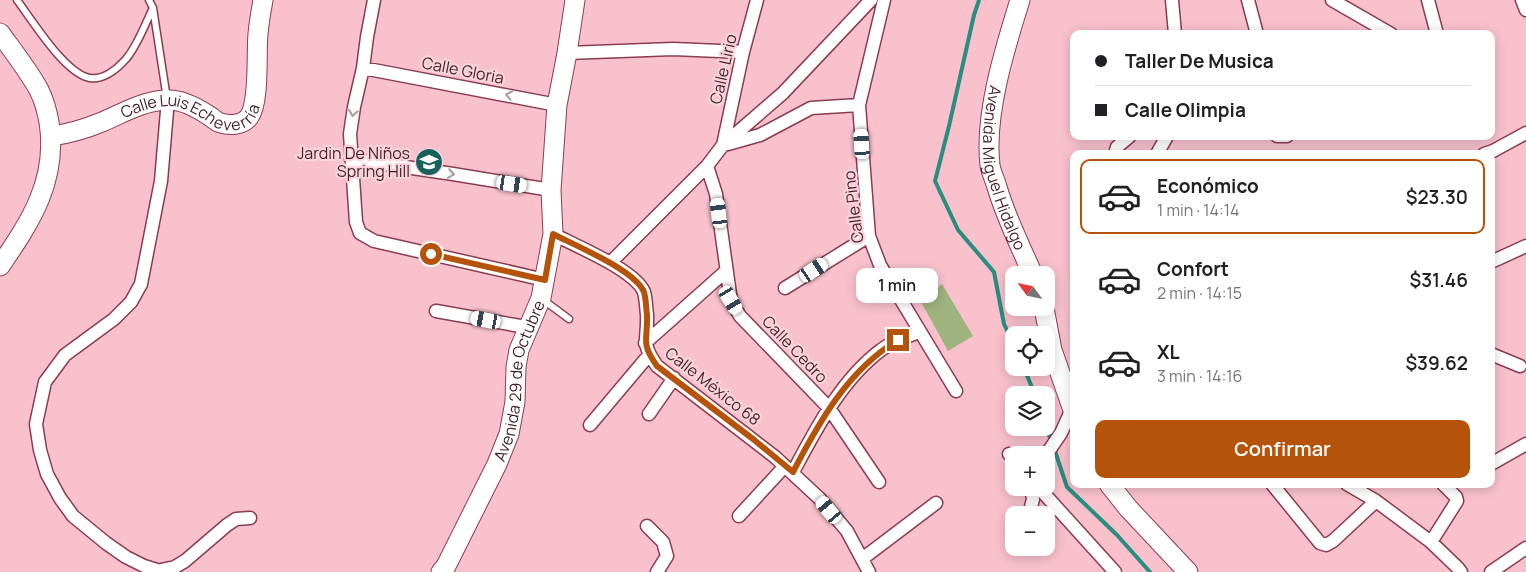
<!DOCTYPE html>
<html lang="es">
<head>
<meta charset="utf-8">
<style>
  :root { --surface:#fff; --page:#f2f2f2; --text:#202124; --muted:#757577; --line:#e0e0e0; --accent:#b45309 }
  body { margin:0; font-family:Manrope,sans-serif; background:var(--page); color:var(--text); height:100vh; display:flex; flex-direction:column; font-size:19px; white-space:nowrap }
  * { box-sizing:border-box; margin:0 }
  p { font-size:16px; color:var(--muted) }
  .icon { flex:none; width:28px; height:28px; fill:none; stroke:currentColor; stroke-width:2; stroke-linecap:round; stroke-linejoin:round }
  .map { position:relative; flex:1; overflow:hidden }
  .sheet { position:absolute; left:1070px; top:150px; width:425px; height:338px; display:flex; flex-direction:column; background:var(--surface); border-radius:10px; box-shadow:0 2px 12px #0003 }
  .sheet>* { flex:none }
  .hud { position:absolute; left:1070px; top:30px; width:425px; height:110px; border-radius:10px; box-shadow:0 2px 12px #0003; display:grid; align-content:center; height:110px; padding:0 25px; background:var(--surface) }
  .needle { width:32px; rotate:303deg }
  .buttons { position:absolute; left:1005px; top:266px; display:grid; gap:10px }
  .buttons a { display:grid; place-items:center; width:50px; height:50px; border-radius:10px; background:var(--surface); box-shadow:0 2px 12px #0003; font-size:25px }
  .end { position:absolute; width:22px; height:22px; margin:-11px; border:6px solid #b45309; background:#fff; box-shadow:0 0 0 2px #fff }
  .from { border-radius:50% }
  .bubble { position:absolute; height:35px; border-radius:10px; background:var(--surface); box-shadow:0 2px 12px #0003; font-size:16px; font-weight:600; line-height:35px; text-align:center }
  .car { position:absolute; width:15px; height:30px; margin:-15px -8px; border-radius:6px; box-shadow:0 0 4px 1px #0007; background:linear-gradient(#fff 24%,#345 0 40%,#fff 0 76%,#345 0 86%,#fff 0) }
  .hud b { display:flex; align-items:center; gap:18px; height:48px; font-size:19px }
  .hud b+b { border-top:1px solid var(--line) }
  .hud i { width:12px; height:12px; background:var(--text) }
  ul { padding:9px 0 0; list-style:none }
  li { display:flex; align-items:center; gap:15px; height:75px; margin:0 10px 8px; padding:0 15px; border:2px solid transparent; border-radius:10px }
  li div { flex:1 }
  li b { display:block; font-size:19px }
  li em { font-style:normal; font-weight:600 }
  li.current { border-color:var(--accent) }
  li>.icon { width:45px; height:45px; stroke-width:1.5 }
  .primary-button { display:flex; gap:10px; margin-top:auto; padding:10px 25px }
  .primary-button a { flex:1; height:58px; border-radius:10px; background:var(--accent); color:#fff; font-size:20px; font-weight:600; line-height:58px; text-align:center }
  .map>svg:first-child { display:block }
</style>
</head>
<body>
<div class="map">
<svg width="1526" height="572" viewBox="0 0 1526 572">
  <rect width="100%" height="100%" fill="#f9c1cc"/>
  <path fill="#9fb37e" d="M942,284L973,336L948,351L920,300Z"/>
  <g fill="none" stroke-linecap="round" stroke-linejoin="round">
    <path stroke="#298d82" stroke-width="4" d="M979,0L974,15L949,126L935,181L958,230L994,272L1004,324L1014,345
      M1024,368L1035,395
      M1046,426L1051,441
      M1054,448L1067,487L1117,535L1150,572"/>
    <g stroke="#8b3c52" stroke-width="9">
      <path id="lane" d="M17,0C32,20 65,74 90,78C104,80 117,69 126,59C138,45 145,24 153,8
        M149,0L153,8L167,99
        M542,299L569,319"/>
    </g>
    <g stroke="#8b3c52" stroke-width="15">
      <path id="street" d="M374,0L367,37L363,68L354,107L350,134L356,222L360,233L374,241L545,280
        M884,0L859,105L869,236L880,265L956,391
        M1172,0L1175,34
        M1248,0L1257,34
        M1332,0L1391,34
        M1428,0L1437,34
        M1522,0L1526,10
        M567,53L673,49L743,52
        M363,68L557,105
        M1277,136H1287
        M728,144L760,135L811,108L859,105
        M723,145L743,52L757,0
        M1115,154L1117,147L1130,136
        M1157,154L1167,136
        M1484,154L1493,151L1526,133
        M351,159L453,174L551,190
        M707,166L716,194L731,301L740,316L829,408L879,482
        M553,234C574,245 635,270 644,292C646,299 646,307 647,315C648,341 640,342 657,366L775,457L820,499L847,531L869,572
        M1491,262L1526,246
        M610,263L707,166L723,145L783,93L871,0
        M785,288L869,236
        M436,311L520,326H529
        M645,343L726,271
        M1491,354L1520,366
        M649,414L674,378
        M590,425L649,355
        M1009,454L1014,459
        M1046,455L1061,433L1072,409
        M1491,464L1526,444
        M793,472C816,429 841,380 881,350C892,341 906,337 919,332
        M1272,484L1320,543L1326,545L1333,541L1376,501
        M1347,484L1376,501L1431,542L1458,568L1461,572
        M1039,488L1115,572
        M1029,515L1033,499L1031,488
        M739,516L785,466
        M647,526L663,542L667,556L657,572
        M1013,540L1014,539
        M1431,542L1457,501L1456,497L1443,484
        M862,559L936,503
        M161,570L175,567L185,561L227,525L236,519L250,518
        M163,572L144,566L126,557L106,543L73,516L60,498L47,474L40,450L36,424L45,382L65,355L114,319L131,302L141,284L161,181L168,99
        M1491,572L1526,548"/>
    </g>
    <g stroke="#8b3c52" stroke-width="21">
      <g id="secondary">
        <path id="s1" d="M1020,0C1005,48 984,115 990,165C991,172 995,180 997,187C1006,218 1020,245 1033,275"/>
        <path d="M0,33C13,51 28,70 39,90C44,100 47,111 49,122C58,180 31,221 0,266"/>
        <path id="s2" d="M51,136C68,134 85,129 102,122C123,113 143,101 166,100C181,99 196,107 208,115C212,117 216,122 221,123C230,126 243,125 249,117C260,102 256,53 258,34C259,23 261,11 263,0"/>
        <path d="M1044,308L1052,350L1074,413"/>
        <path d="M1109,484L1128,508L1188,572"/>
        <path id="s3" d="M441,572L446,566L497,464L509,434L515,402L516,367L519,350L541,298L553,234L551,190L557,105L567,53L575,0"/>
      </g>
    </g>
    <use href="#lane" stroke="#fff" stroke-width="6"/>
    <use href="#street" stroke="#fff" stroke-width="12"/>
    <use href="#secondary" stroke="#fff" stroke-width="19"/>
  </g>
  <defs><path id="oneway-chevron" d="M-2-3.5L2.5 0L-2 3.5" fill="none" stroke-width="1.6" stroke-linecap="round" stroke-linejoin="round" transform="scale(1.25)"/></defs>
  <g stroke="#aa9a9e">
    <use href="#oneway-chevron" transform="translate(509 95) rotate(-168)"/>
    <use href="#oneway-chevron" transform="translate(353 113) rotate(99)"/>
    <use href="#oneway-chevron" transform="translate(451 174) rotate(9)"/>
  </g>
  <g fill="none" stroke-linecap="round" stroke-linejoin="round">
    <path stroke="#b45309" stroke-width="6" d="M431,254L545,280L553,234C574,245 635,270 644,292C646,299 646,307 647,315C648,341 640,342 657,366L753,439L793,472C819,422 848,370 898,340"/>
  </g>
  <defs>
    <g id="school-disc" transform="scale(1.4375)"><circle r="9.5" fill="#17635b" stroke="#fad4db"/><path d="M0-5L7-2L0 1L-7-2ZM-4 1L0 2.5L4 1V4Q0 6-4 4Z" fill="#fff"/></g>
  </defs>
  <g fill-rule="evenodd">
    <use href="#school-disc" x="429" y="162"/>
  </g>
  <g text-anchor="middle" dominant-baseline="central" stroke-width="4.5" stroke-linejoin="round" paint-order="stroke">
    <g font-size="16" fill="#421f28" stroke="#fad4db">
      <text transform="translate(723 69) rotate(-77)">Calle Lirio</text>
      <text transform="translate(463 70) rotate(11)">Calle Gloria</text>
      <text stroke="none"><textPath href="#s2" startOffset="150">Calle Luis Echeverría</textPath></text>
      <text stroke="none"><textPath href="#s1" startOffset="174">Avenida Miguel Hidalgo</textPath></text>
      <text transform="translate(853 207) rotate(-97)">Calle Pino</text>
      <text transform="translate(795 349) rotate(46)">Calle Cedro</text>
      <text stroke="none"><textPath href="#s3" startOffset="209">Avenida 29 de Octubre</textPath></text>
      <text transform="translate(713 386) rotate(38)">Calle México 68</text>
    </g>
    <g font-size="16" fill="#421f28" stroke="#fad4db" text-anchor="end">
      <text x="410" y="153">Jardin De Niños<tspan x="410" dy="18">Spring Hill</tspan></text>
    </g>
  </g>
</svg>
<div class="buttons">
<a><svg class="needle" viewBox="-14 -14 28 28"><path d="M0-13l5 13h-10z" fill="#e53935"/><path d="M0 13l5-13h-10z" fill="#757577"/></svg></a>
<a><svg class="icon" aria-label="locate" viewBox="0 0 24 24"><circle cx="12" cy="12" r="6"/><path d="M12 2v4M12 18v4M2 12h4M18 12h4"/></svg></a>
<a><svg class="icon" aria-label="layers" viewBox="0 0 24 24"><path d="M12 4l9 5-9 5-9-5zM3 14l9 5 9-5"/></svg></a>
<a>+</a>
<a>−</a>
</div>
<i class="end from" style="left:431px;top:254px"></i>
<i class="end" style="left:898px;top:340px"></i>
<div class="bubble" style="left:856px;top:268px;width:82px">1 min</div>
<i class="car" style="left:862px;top:144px;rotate:356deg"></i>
<i class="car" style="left:512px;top:184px;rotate:99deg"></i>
<i class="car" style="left:719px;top:213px;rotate:353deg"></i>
<i class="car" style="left:814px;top:270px;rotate:56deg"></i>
<i class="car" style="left:731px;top:300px;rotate:149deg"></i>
<i class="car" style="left:486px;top:320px;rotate:280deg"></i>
<i class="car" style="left:829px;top:510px;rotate:320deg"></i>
<div class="hud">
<b><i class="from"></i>Taller De Musica</b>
<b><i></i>Calle Olimpia</b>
</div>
<section class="sheet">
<ul>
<li class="current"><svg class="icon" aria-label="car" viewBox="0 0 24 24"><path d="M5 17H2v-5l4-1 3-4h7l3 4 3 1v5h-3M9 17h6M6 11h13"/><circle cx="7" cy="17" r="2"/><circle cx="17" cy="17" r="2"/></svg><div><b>Económico</b><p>1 min · 14:14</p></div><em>$23.30</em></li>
<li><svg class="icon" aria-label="car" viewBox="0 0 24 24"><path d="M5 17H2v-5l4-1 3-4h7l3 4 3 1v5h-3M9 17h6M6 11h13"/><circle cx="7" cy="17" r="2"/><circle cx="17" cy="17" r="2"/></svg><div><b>Confort</b><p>2 min · 14:15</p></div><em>$31.46</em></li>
<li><svg class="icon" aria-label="car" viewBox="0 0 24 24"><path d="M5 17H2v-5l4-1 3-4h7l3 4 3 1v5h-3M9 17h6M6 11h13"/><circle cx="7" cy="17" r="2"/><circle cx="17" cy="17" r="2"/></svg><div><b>XL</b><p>3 min · 14:16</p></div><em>$39.62</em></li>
</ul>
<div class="primary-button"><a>Confirmar</a></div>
</section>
</div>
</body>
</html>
